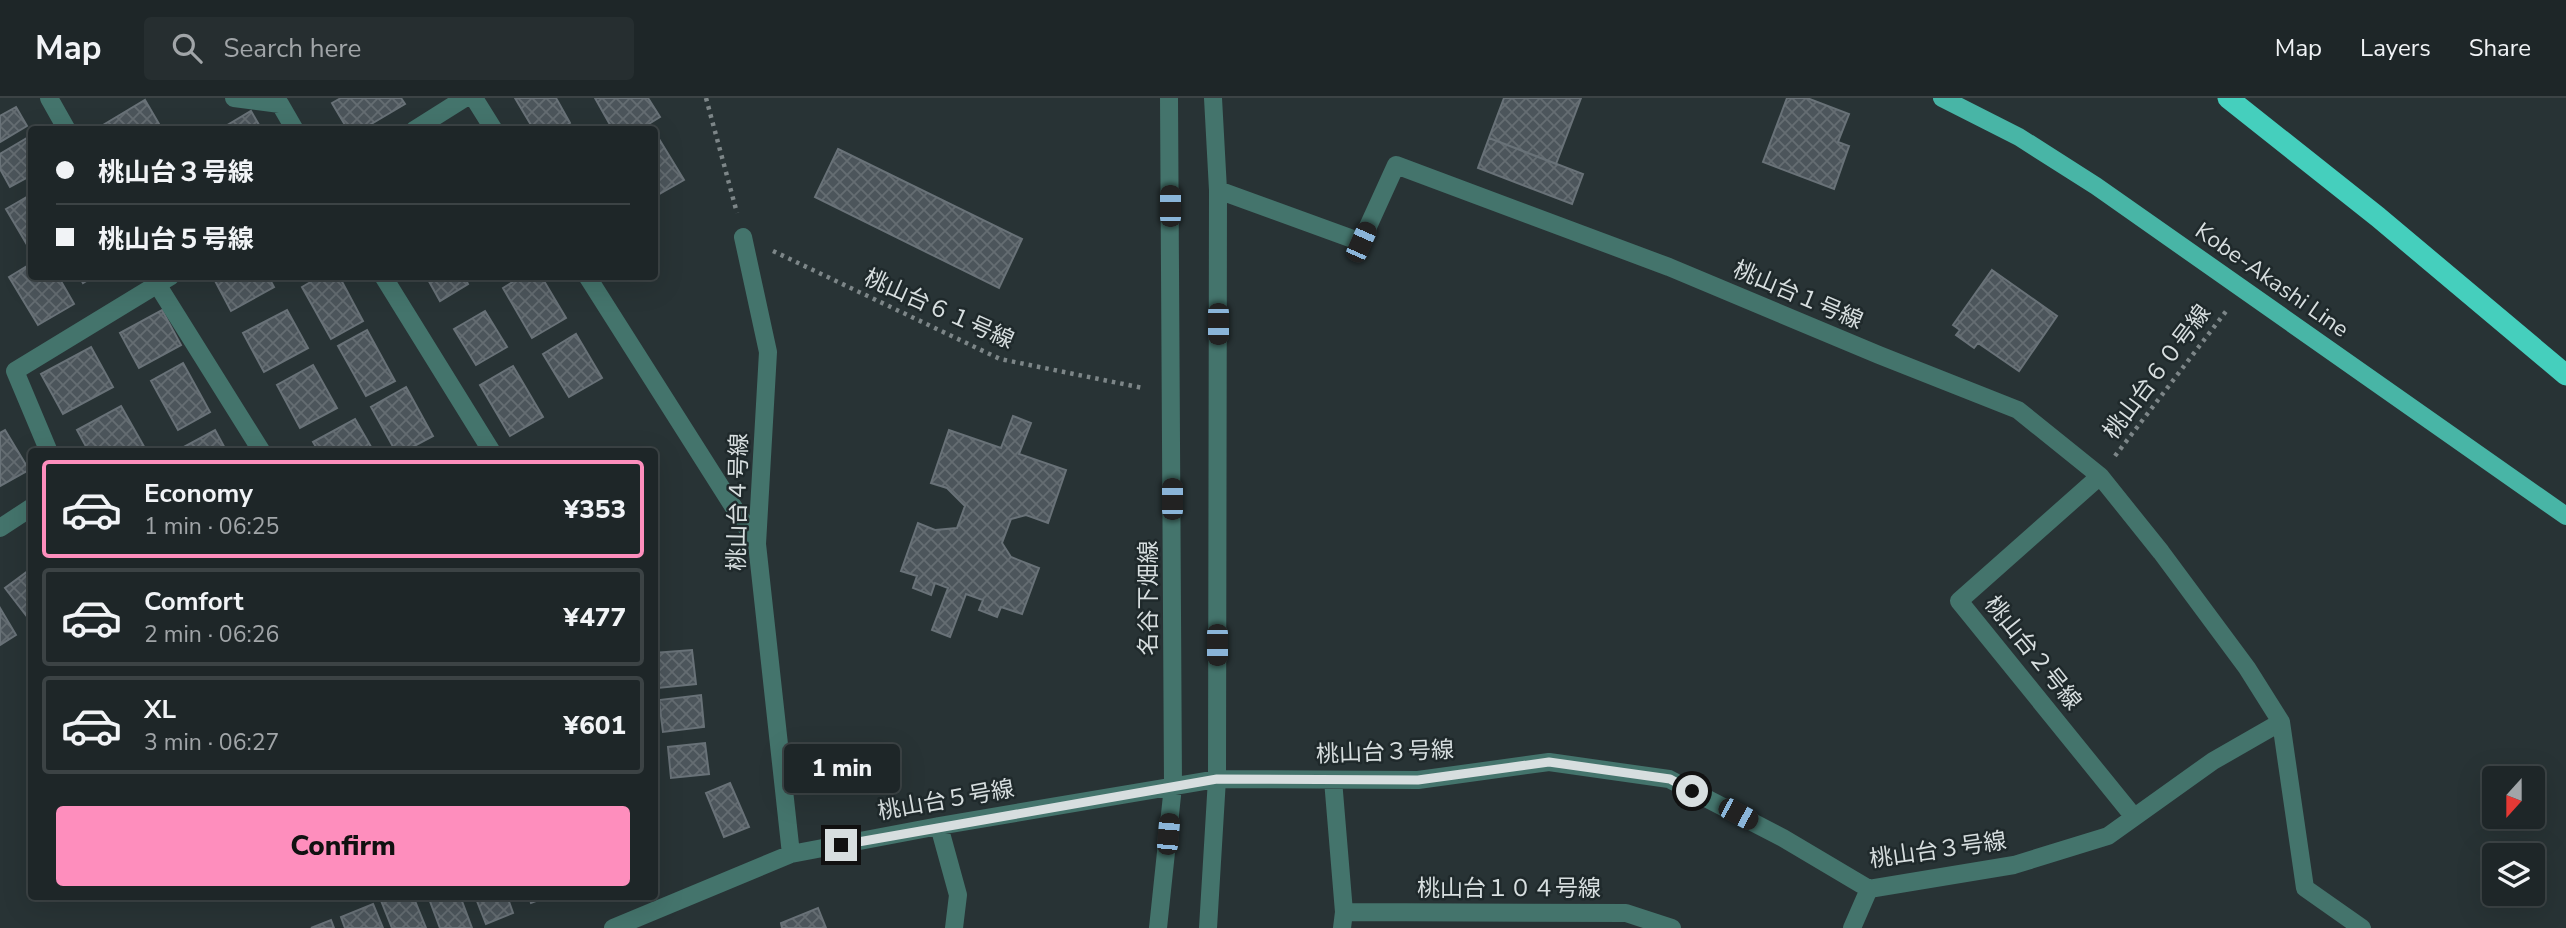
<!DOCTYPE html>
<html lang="en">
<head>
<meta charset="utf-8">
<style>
  :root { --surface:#1e2628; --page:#262e30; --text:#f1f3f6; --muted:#a1a5a8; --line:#3c4345; --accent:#fe8ebd }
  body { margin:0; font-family:"Nunito Sans","Noto Sans JP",sans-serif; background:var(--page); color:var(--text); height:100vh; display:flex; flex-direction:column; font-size:26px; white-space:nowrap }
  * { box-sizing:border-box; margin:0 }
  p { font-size:23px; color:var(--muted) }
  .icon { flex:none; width:38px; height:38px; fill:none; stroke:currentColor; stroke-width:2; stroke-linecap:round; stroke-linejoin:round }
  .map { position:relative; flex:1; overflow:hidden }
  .sheet { position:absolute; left:28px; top:350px; width:630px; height:452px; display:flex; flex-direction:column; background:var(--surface); border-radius:7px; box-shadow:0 7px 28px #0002,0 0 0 2px var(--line) }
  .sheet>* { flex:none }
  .hud { position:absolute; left:28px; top:28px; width:630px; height:154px; border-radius:7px; box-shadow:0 7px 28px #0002,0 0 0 2px var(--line); display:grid; align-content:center; height:154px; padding:0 28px; background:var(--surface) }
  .needle { width:46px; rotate:201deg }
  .fabs { position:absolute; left:2482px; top:668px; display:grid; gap:14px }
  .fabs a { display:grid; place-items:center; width:63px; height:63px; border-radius:7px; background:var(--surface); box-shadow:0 7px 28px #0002,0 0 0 2px var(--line); font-size:35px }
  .end { position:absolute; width:32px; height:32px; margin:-16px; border:9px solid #d7dedf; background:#111; box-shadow:0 0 0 4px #111 }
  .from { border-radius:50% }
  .bubble { position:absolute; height:49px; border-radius:7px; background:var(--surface); box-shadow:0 7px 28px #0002,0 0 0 2px var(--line); font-size:23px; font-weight:800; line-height:49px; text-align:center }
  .car { position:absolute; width:21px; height:42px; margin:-21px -10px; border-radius:9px; box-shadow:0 0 5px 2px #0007; background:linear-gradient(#222 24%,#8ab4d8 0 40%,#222 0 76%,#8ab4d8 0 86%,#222 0) }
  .hud b { display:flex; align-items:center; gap:24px; height:66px; font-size:26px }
  .hud b+b { border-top:2px solid var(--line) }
  .hud i { width:18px; height:18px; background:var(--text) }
  ul { padding:12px 0 0; list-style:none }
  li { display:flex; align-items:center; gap:21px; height:98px; margin:0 14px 10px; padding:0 14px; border:4px solid var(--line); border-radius:7px }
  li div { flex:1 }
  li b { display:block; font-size:26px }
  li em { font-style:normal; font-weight:800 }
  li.current { border-color:var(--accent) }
  li>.icon { width:63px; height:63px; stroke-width:1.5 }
  .primary-button { display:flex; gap:14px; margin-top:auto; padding:14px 28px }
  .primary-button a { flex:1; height:80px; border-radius:7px; background:var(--accent); color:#111; font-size:28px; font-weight:800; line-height:80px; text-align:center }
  header { display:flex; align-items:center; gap:42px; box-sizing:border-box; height:98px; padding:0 35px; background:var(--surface); border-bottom:2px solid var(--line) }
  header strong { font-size:33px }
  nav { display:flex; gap:38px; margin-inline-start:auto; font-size:24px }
  .search { width:490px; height:63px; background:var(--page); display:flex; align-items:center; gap:18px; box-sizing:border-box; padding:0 24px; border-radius:7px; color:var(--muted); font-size:26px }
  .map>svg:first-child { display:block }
</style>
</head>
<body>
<header>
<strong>Map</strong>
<div class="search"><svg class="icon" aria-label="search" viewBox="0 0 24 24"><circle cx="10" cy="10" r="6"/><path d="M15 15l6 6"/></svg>Search here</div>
<nav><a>Map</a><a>Layers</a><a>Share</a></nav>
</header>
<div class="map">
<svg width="2566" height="830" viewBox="0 0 2566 830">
  <defs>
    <pattern id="building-cross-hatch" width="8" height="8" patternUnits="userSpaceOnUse" patternTransform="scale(1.75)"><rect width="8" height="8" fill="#4c555b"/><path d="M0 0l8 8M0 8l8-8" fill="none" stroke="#656d72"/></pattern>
  </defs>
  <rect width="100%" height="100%" fill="#283335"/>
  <path fill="url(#building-cross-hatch)" stroke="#697278" stroke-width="2" d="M341,0H401L405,6L361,32H348L332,5Z
    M515,0H556L570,25L559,32H534Z
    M595,0H648L660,19L639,32H613Z
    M1504,0H1581L1556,66L1489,40Z
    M1787,0H1807L1849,16L1838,44L1849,48L1834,91L1763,64Z
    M145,2L159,26L149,32H106L103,27Z
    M16,9L27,28L0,44V18Z
    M251,13L262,32H226L224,29Z
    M32,37V77L10,89L0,71V56Z
    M1489,40L1583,76L1572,106L1478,70Z
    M659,41L684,82L654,99V44Z
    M838,51L1022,141L999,190L815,99Z
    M32,96V148L29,150L6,111Z
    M32,165V178H58L74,206L38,227L9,179Z
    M1992,172L2057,218L2019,273L1978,245L1974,250L1956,237L1960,232L1953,227Z
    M79,178H94L83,185Z
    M268,178L274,189L231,213L213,179Z
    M321,178H339L363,223L331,241L302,189Z
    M426,178H464L468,186L440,203Z
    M522,178H541L566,220L532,240L503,190Z
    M162,212L181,247L139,270L120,235Z
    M287,212L308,250L264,274L243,235Z
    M485,213L507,249L476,267L454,231Z
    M367,232L395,283L366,298L338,248Z
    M576,236L602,280L569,299L543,256Z
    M91,249L113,289L63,316L41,276Z
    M183,265L210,314L178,332L151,283Z
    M313,267L337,310L300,330L277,287Z
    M513,268L543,319L510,338L480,287Z
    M406,289L433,338L403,354H396L371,309Z
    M121,308L146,352L89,354L77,332Z
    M1013,318L1031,325L1019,356L1066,372L1048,425L1026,417L1011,421L1002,445L1011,459L1039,470L1022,516L1001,509L997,519L979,512L983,502L966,496L950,539L932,532L948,490L935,485L931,497L913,490L917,478L901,473L918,425L935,432L957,430L965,408L947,390L931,385L949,332L1001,350Z
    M355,321L374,354H319L313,344Z
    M5,332L29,372L0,388V335Z
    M215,332L227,354H181L180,351Z
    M28,473L32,478V525L5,490Z
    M0,510L16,537L0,547Z
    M692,552L696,586L658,590L654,555Z
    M701,597L704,629L663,634L659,602Z
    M705,645L709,676L671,680L668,649Z
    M730,685L749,729L724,739L706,695Z
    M385,798H413L426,830H392L380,800Z
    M428,798H460L472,830H440Z
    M475,798H507L513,815L486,826Z
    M529,798H549L531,805Z
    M373,806L383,830H345L341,819Z
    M818,810L826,830H782L781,825Z
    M331,822L334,830H311Z"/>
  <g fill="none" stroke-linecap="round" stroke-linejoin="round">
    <path stroke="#7d8688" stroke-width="4.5" stroke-dasharray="3.5 5" stroke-linecap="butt" d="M706,0L737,115
      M773,153L1000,261L1143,290
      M2115,358L2227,212"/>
    <path stroke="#44746c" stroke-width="18" d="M49,0L67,32
      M234,0L280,6L295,32
      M474,0L494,32
      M414,32L465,0
      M1218,92L1361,144L1396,67L1669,169L1879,257L2018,312L2100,378L2161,454L2247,570L2281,624L2305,790L2362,830
      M743,139L768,254L757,446L791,756
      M152,178L262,354
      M383,178L492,354
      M587,178L757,446
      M49,354L15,273L171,178
      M2100,378L1959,503L2134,719
      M0,430L32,409
      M1333,682L1344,814L1342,830
      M939,728L958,797L954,830
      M1344,814L1626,815L1672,830
      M613,830L791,756L939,728L1217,681L1418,682L1549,664L1669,681L1783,740L1869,791L2014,767L2108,738L2213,663L2281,624
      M1158,830L1173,688L1169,0
      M1208,830L1217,681L1218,92L1213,0
      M1852,830L1869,791"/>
    <path stroke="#48b5a6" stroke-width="18" d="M1942,0L2019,39L2096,88L2566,418"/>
    <path stroke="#45cfbd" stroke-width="21" d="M2228,0L2378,119L2566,277"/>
  </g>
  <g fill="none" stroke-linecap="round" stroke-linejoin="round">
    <path stroke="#d7dedf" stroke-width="9" d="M841,747L1217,681L1418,682L1549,664L1670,681L1692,693"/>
  </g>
  <g text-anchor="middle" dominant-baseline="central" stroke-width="5" stroke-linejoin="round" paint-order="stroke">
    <g font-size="23" fill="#d7dedf" stroke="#1f292b">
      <text transform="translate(2272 182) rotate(35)">Kobe-Akashi Line</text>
      <text transform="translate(1798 197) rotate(23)">桃山台１号線</text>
      <text transform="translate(939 211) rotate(24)">桃山台６１号線</text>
      <text transform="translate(2157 274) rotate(-53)">桃山台６０号線</text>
      <text transform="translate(738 404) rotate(-89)">桃山台４号線</text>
      <text transform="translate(1148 500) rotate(-90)">名谷下畑線</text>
      <text transform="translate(2033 555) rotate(51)">桃山台２号線</text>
      <text transform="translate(1385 654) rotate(-2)">桃山台３号線</text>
      <text transform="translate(946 702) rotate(-10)">桃山台５号線</text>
      <text transform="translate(1938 752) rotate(-8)">桃山台３号線</text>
      <text x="1509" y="790">桃山台１０４号線</text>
    </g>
  </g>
</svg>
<div class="fabs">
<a><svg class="needle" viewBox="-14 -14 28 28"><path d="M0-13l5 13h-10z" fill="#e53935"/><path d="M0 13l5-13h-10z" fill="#a1a5a8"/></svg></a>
<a><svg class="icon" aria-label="layers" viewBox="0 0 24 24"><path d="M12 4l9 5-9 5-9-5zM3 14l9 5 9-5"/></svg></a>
</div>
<i class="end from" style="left:1692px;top:693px"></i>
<i class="end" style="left:841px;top:747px"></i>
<div class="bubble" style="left:784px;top:646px;width:116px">1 min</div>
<i class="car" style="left:1170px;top:108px;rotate:0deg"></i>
<i class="car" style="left:1361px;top:144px;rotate:24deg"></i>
<i class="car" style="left:1218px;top:226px;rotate:180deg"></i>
<i class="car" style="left:1172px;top:401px;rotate:0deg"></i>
<i class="car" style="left:1217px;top:547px;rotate:180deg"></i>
<i class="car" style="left:1738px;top:716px;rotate:118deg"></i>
<i class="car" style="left:1168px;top:736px;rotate:5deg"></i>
<div class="hud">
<b><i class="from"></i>桃山台３号線</b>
<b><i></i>桃山台５号線</b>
</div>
<section class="sheet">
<ul>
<li class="current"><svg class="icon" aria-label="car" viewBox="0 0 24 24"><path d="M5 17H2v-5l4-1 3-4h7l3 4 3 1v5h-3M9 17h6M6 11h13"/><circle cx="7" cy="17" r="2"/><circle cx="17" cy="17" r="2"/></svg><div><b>Economy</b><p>1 min · 06:25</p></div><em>¥353</em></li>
<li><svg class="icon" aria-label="car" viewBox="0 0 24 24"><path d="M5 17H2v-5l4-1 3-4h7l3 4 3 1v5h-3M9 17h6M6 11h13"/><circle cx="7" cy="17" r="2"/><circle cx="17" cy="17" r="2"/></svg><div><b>Comfort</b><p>2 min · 06:26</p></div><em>¥477</em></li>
<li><svg class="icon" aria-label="car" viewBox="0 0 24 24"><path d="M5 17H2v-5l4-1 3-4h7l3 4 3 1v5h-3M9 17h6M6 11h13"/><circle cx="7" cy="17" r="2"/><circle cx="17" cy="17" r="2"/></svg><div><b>XL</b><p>3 min · 06:27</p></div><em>¥601</em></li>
</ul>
<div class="primary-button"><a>Confirm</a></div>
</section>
</div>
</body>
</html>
